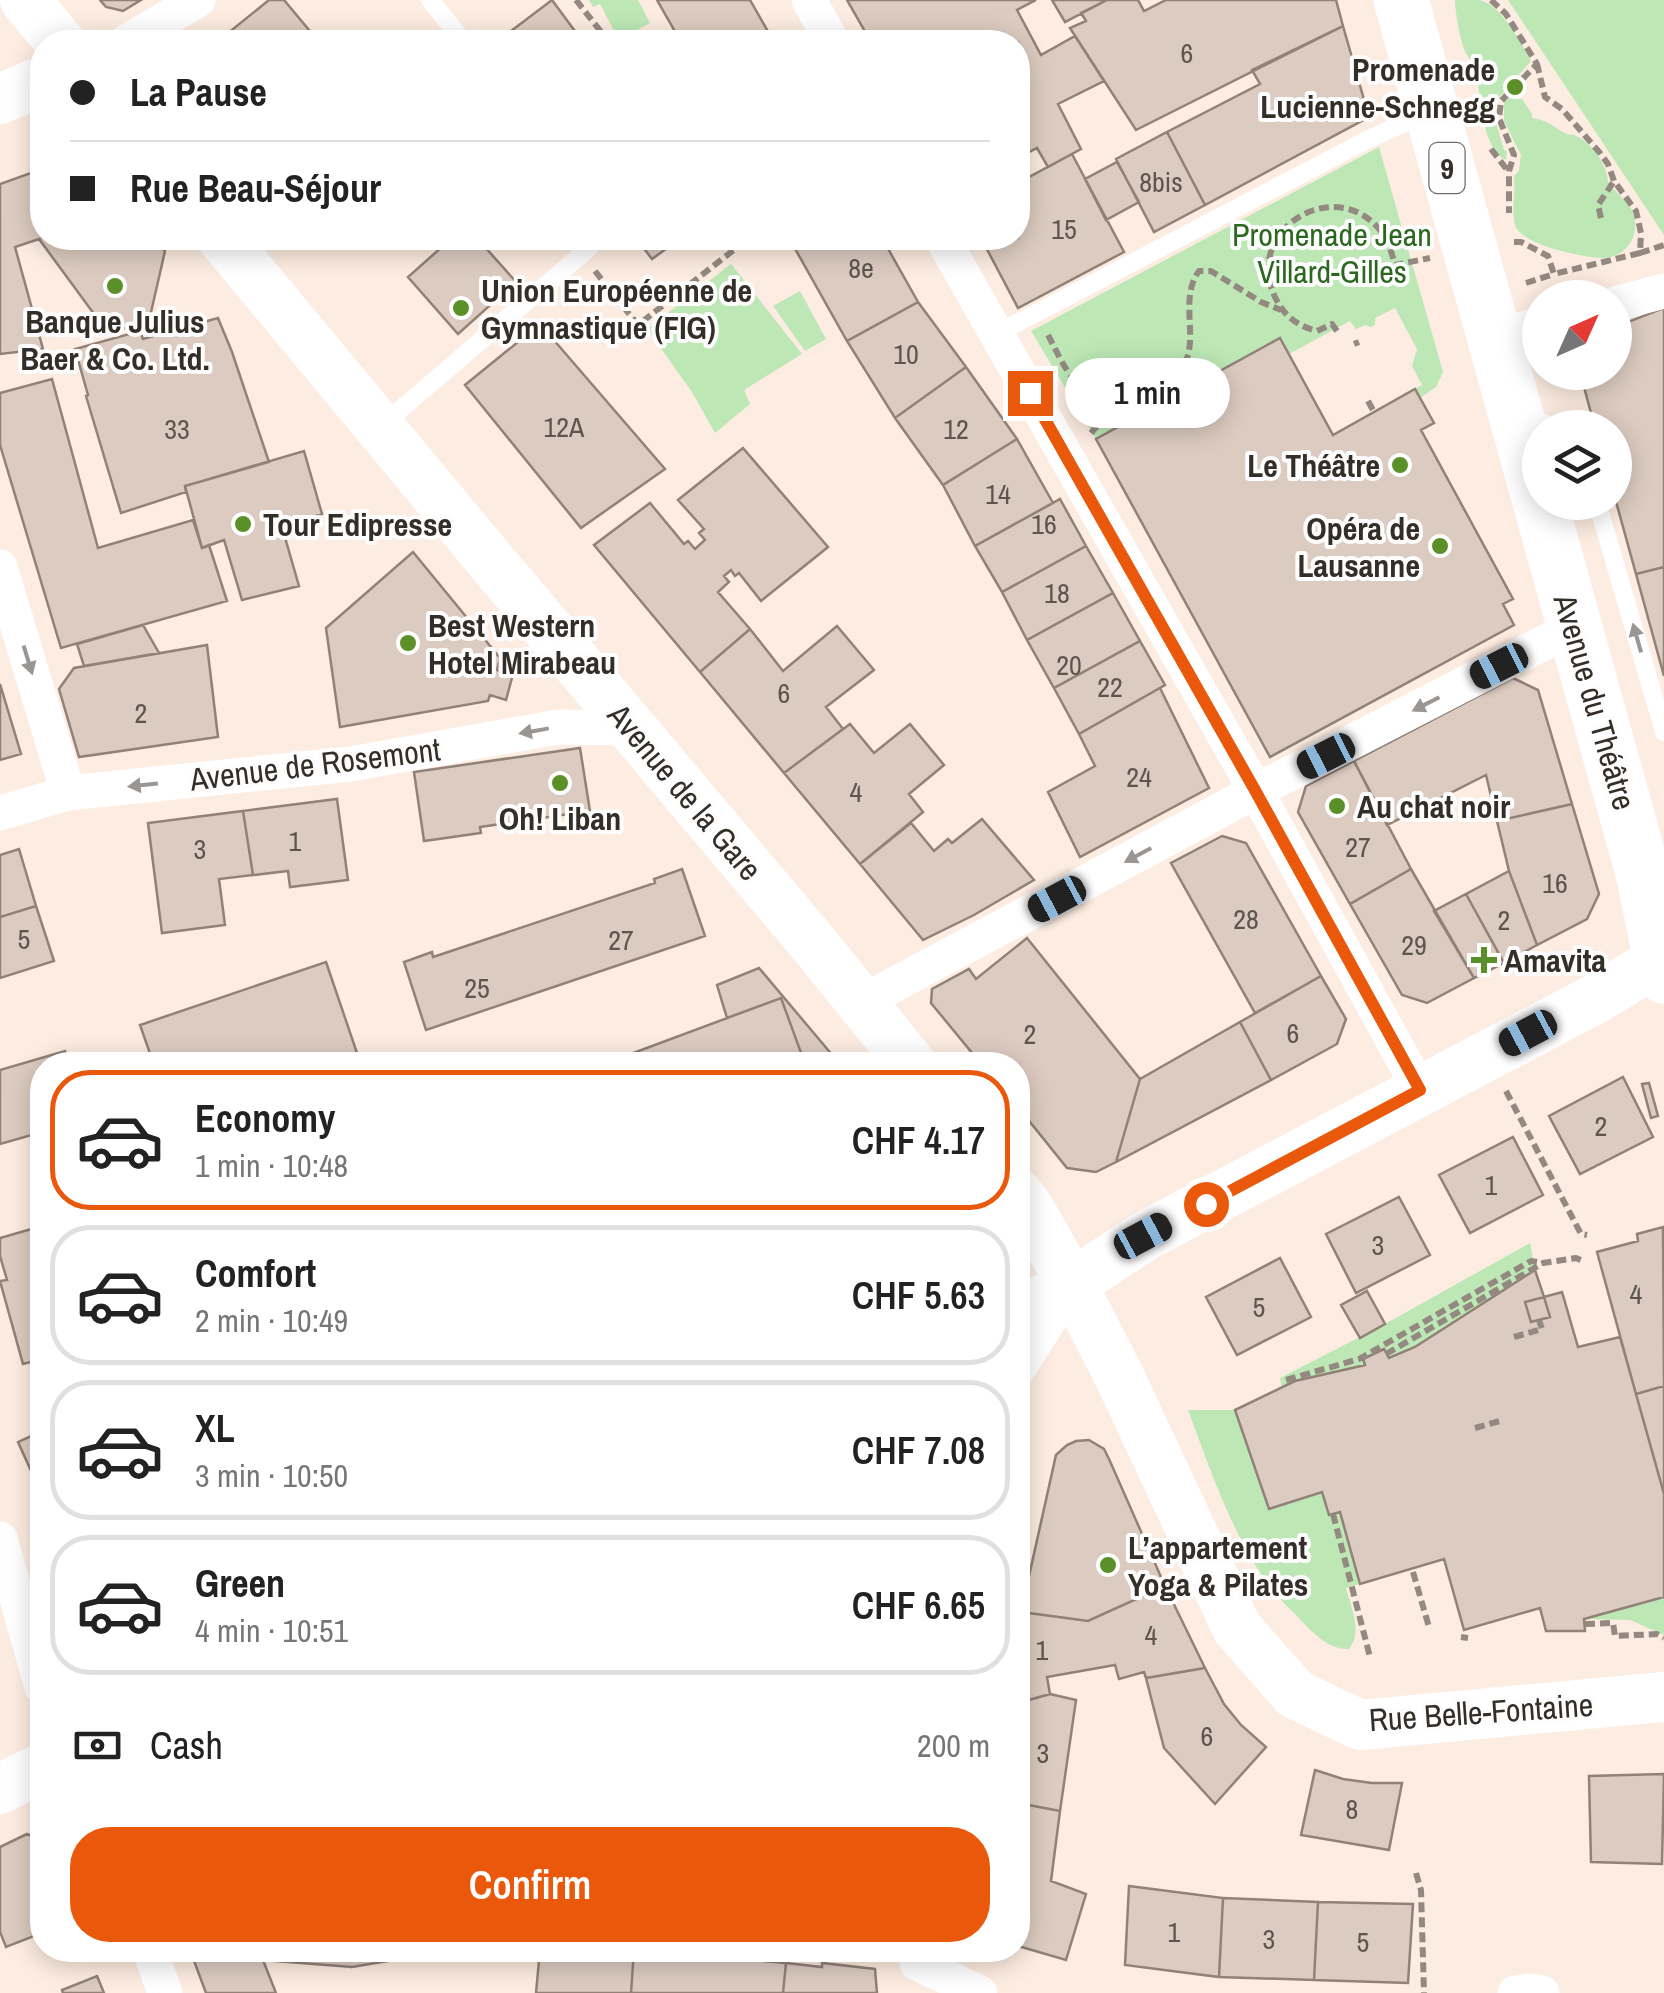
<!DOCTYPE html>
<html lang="en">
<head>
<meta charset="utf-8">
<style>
  :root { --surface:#fff; --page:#f2f2f2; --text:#222; --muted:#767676; --line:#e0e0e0; --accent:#ea580c }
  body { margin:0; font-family:"Archivo Narrow",sans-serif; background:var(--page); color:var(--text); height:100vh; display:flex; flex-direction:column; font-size:38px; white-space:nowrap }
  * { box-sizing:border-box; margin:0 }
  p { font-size:32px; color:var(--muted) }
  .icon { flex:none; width:55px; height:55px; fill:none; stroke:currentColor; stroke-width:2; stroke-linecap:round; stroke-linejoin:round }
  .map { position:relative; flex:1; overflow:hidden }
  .drawer { position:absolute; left:30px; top:1052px; width:1000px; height:910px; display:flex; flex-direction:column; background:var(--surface); border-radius:40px; box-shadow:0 5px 25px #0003 }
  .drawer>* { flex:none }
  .banner { position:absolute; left:30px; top:30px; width:1000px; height:220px; border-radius:40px; box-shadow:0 5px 25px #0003; display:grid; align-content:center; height:220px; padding:0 40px; background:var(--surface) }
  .needle { width:65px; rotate:45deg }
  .tools { position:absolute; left:1522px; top:280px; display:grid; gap:20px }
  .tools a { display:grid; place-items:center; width:110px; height:110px; border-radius:50%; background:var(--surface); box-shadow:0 5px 25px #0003; font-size:50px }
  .end { position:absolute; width:45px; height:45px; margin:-22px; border:12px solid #ea580c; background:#fff; box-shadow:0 0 0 5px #fff }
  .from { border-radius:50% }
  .bubble { position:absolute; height:70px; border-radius:35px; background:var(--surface); box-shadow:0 5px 25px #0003; font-size:32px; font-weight:600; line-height:70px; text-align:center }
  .car { position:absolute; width:30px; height:60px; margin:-30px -15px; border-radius:12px; box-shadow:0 0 8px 2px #0007; background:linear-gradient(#222 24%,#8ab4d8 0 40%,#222 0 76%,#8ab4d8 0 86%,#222 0) }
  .banner b { display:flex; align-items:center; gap:35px; height:95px; font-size:38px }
  .banner b+b { border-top:2px solid var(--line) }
  .banner i { width:25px; height:25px; background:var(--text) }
  ul { padding:18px 0 0; list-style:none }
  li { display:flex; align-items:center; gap:30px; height:140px; margin:0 20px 15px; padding:0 20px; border:5px solid var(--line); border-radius:40px }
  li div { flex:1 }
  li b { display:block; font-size:38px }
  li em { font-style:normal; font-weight:600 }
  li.selected { border-color:var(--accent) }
  li>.icon { width:90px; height:90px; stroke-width:1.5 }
  .pay { display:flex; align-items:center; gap:25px; height:110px; padding:0 40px; font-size:38px }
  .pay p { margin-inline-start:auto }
  .cta { display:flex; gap:20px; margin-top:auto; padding:20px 40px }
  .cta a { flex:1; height:115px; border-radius:40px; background:var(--accent); color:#fff; font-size:40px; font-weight:600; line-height:115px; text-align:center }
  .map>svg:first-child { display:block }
</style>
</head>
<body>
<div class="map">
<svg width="1664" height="1993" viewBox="0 0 1664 1993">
  <rect width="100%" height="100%" fill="#fdece1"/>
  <path fill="#bde8b5" d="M589,0H638L650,23L619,40L600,4L593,7Z
    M1455,0C1462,0 1473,0 1480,0C1502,6 1521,42 1531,61L1497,100L1495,119L1504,150L1507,151L1506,160C1482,149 1480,97 1477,73C1476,65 1469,60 1466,53C1460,42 1455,10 1455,0Z
    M1508,0H1664V235Z
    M1511,97L1522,99L1532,114V118C1551,121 1552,127 1567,134C1569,135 1572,134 1574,135C1588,140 1599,155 1605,168C1607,173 1607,179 1609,183C1614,192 1629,201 1633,213C1641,234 1627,257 1604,258C1585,258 1528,246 1517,229C1510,218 1516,191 1514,176L1519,171L1521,155L1504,121V101Z
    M1379,147L1443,372L1436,387L1420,398L1415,389L1422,385L1412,366L1417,349L1395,308L1375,318V325L1371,327L1365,325L1356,329L1350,321L1289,354L1279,338L1096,439L1031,331Z
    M731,264L802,354L744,390L750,404L715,433L692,392L647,329Z
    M800,291L826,339L805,351L773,306Z
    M1530,1243L1535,1270L1543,1296L1562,1292L1578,1346L1620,1337L1664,1494V1635L1630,1620L1585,1619V1631H1546L1539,1608L1464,1630L1443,1559L1346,1588C1351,1608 1363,1631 1349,1649C1328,1650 1312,1632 1298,1617C1289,1608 1279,1599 1271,1588C1232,1536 1211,1471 1188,1410H1235L1282,1387L1280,1378L1385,1324Z"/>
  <path fill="#dccbc0" stroke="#918177" stroke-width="2.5" d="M100,0H141L123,11L106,7Z
    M269,0H284L319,42H217Z
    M552,0L583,42H496L515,28Z
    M657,0H750L774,42H681Z
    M847,0H1036L1017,10L1041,55L1075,36L1104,81L1058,104L1081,149L1048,167L1037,148L1018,158V42H871Z
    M1052,0H1107L1065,22Z
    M1107,0H1138L1144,11L1166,0H1336L1343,26L1136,130L1070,28L1086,21L1081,13Z
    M1343,26L1369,117L1205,205L1167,132L1260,84L1252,70Z
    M1167,132L1205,205L1154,232L1116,159Z
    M1072,154L1124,252L1018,308L981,238H1018V183Z
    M1117,162L1139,202L1106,220L1085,179Z
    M42,169V238H150L165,251L149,321L108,333L39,239L15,247L43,349L0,354V184Z
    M452,238H477L516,282L458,334L408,277Z
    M636,238H681L652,259Z
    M789,238H882L918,302L847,341Z
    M918,302L966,367L895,418L847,341Z
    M1664,308V567L1636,574L1615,498V428H1595L1580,372H1615V327Z
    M218,318L232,352L269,462L185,486L186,492L121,513L86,396L88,395L75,349L140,331L143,339Z
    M540,324L665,469L581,528L465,385Z
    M1280,338L1333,435L1415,389L1434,423L1421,430L1513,599L1503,604L1514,625L1270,757L1096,439Z
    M966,367L1017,439L943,485L895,418Z
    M52,379L98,548L193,520L202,548L209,545L227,601L61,648L0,445V393Z
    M1017,439L1053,503L975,546L943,485Z
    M743,448L828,547L761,601L739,573L735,576L731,570L724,576L729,582L718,592L750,629L700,672L594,545L650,503L684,544L688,541L695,549L705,540L699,533L704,529L678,500Z
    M304,451L322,514L282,527L299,586L242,600L224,540L202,548L185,486Z
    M1060,499L1086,546L1002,592L975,546Z
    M1086,546L1113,593L1027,640L1002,592Z
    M413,552L500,658L497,670L513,674L506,700L490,695L488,701L340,727L326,628Z
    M1664,567V676L1636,574Z
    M1113,593L1140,641L1054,688L1027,640Z
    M143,625L159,653L84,666L77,644Z
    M837,626L874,670L826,707L843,729L784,773L700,672L750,629L783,671Z
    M1140,641L1165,685L1079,734L1054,688Z
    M207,645L218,737L79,757L59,689L74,668Z
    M1513,678L1538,690L1572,804L1497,821L1486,775L1387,825L1354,761Z
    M0,684L21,754L0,760Z
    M1160,688L1209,788L1080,857L1048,792L1095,766L1079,734Z
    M850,724L874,753L910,724L944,765L909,794L923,812L860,864L784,773Z
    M580,748L590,811L480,827L481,833L424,841L414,772Z
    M1354,761L1411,869L1350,904L1298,812L1306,786Z
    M337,799L348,880L290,887L288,871L253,875L243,811Z
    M1572,804L1599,894L1587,919L1537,945L1509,871L1497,821Z
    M243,811L253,875L219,879L225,925L162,933L148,823Z
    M982,819L1034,880L974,915L923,940L860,864L911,823L934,851L948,839L952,843Z
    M1222,836L1246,843L1321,976L1255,1013L1171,863Z
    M19,849L36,906L0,917V855Z
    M682,869L705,936L426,1030L404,962L432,952L433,957L655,883L654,879Z
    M1411,869L1474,978L1427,1003L1402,995L1350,904Z
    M1509,871L1537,945L1504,963L1466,894Z
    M1466,894L1504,963L1474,978L1434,911Z
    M36,906L54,961L0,978V917Z
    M1027,938L1140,1079L1116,1162L1096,1172L1067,1168L1018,1107V1065H982L931,1003L932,989L969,969L976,979Z
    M326,962L357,1053L322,1065H154L140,1025Z
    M759,968L839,1063L792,1065L804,1061L781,998L727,1018L717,985Z
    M1321,976L1346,1019L1337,1044L1271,1080L1240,1022Z
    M781,998L804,1061L792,1065H601Z
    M1240,1022L1271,1080L1116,1162L1140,1079Z
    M65,1051L69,1065H42V1132L0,1144V1070Z
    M1623,1077L1653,1137L1580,1174L1549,1116Z
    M1649,1083L1658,1116L1651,1118L1642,1084Z
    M1513,1137L1543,1195L1470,1233L1439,1175Z
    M1399,1197L1430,1255L1356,1293L1326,1234Z
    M42,1226V1359L23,1364L0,1281L7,1280L0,1256V1238Z
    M1663,1227L1664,1386L1636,1394L1597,1252L1638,1241L1637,1234Z
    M1280,1258L1311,1317L1237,1355L1206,1297Z
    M1535,1270L1544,1297L1562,1292L1578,1347L1620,1337L1664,1494V1597L1584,1619L1585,1631H1546L1540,1608L1464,1630L1444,1559L1360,1584L1340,1512L1329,1515L1322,1492L1269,1509L1235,1410L1295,1381L1365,1365L1363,1359L1384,1349L1389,1358L1415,1347Z
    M1367,1291L1385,1324L1360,1338L1341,1305Z
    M1544,1297L1550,1317L1531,1322L1525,1302Z
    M1664,1386V1494L1636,1394Z
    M42,1431V1495L18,1442Z
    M1089,1440L1104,1449L1109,1459L1165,1586L1088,1621L1021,1612L1056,1455L1067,1445L1076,1441Z
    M1165,1586L1205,1668L1146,1678L1144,1672L1119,1679L1115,1665L1047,1677L1050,1694L1018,1703V1631L1021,1612L1088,1621Z
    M1205,1668L1224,1704L1241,1725L1266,1747L1215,1804L1164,1748L1146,1678Z
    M1050,1694L1076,1700L1060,1811L1018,1803V1703Z
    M1315,1770L1343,1779L1372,1783H1402L1389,1850L1301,1835Z
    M1664,1774L1662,1864L1591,1862L1589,1776Z
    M1018,1803L1060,1811L1051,1881L1086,1894L1066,1960L1018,1946Z
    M27,1834L42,1841V1933L6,1947L0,1932V1847Z
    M1129,1886L1223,1898L1219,1977L1125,1965Z
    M1223,1898L1318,1902L1314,1980L1219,1977Z
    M1318,1902L1413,1904L1408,1983L1314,1980Z
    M190,1950H259L276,1993H206Z
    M259,1950H410L412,1957L352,1967L263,1960Z
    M540,1950H634L631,1993H536Z
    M634,1950L786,1963L783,1993H631Z
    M786,1963L822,1967V1963L875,1969L877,1993H783Z
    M97,1976L104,1993H63L62,1990Z"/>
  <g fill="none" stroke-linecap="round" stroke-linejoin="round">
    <path stroke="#948981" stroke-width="6" stroke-dasharray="10 5" stroke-linecap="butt" d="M576,0L609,42
      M1491,0L1506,14L1537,64L1501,101L1499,118L1514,155L1509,171V213
      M1491,149L1508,171
      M1601,218L1598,205L1614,181
      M1514,242H1521L1548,256L1554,274L1640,253L1641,233L1636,211L1614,181L1608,164L1600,153L1562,109L1545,97L1537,64
      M1640,253L1664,245
      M595,271L638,325L740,245L737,238
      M1526,283L1554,274
      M1337,331L1332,324L1317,331C1298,326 1285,317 1276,299C1241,232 1333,173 1380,230C1388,239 1392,254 1395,265L1430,258
      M1048,335C1058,353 1065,374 1083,387C1116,411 1175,398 1188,355C1195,329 1181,295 1199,271H1211L1261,302L1281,310
      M1354,344L1359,342
      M1368,401L1374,412
      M1091,433L1097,426L1104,397
      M1506,1091L1581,1234L1587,1235
      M1514,1337L1542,1329L1539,1320
      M1386,1354L1543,1263L1576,1258L1585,1262
      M1286,1380L1359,1359L1531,1261L1543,1263
      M1475,1428L1500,1421
      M1333,1514L1370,1657
      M1413,1572L1429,1627
      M1585,1624L1613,1623L1615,1636L1657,1634L1664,1638
      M1461,1637L1468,1638
      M1416,1873L1421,1890L1424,1993"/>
    <path stroke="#fff" stroke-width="18" d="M430,0L464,42
      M996,334L1367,140L1426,113
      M1525,417L1558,428
      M380,427L582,254L598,238
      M1597,502L1664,732"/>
    <path stroke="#fff" stroke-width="35" d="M809,0L832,42
      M126,42L198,0
      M942,238L1256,791L1420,1090
      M1615,304L1664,291
      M1494,337L1540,324
      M0,567L68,793
      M0,813L68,793L351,764L558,727L631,728
      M862,1002L1256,791L1575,627
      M1018,1369L1069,1289
      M0,1539L42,1687
      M150,1950L165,1993
      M917,1963L980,1993
      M1515,1993L1531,1991L1542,1993"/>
    <path stroke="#fff" stroke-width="50" d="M25,0L60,42
      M0,99L42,81
      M222,238L490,560L817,948L912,1065
      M1018,1194L1030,1210L1072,1284L1121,1380L1237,1628L1295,1694L1360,1725L1664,1697
      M1018,1313L1072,1284L1143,1237L1595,999L1660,960
      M0,1789L42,1768"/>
    <path stroke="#fff" stroke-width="55" d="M1401,0L1540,502
      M1540,502L1644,877L1664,976"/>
  </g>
  <defs><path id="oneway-solid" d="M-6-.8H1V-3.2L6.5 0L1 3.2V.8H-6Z" transform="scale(2.5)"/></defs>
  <g fill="#9a9694">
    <use href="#oneway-solid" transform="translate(1637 638) rotate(-106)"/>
    <use href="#oneway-solid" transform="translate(28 660) rotate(73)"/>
    <use href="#oneway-solid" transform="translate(1426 704) rotate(153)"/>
    <use href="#oneway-solid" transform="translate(534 731) rotate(170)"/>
    <use href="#oneway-solid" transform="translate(143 785) rotate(174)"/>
    <use href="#oneway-solid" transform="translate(1138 855) rotate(152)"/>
  </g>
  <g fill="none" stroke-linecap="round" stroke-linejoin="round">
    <path stroke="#ea580c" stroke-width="12" d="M1030,393L1256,792L1420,1090L1206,1204"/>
  </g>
  <g fill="#5b9029" stroke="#fdfdfd" stroke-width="4">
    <circle cx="1515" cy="87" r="10"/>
    <circle cx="115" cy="286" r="10"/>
    <circle cx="461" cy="308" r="10"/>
    <circle cx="1400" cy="465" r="10"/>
    <circle cx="243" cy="524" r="10"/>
    <circle cx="1440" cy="546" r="10"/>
    <circle cx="408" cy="643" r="10"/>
    <circle cx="560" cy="783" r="10"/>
    <circle cx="1337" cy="806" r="10"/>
    <path d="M1479 945h10v10h10v10h-10v10h-10v-10h-10v-10h10z"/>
    <circle cx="1108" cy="1565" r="10"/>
  </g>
  <g text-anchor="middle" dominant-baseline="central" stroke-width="8" stroke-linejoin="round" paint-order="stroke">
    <g font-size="28" fill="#5e554f">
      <text x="1187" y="53">6</text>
      <text x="1161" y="182">8bis</text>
      <text x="1064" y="229">15</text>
      <text x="861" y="268">8e</text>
      <text x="906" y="354">10</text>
      <text x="564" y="427">12A</text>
      <text x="177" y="429">33</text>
      <text x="956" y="429">12</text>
      <text x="998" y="494">14</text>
      <text x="1044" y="524">16</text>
      <text x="1057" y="593">18</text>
      <text x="1069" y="665">20</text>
      <text x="1110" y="687">22</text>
      <text x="784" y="693">6</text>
      <text x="141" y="713">2</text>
      <text x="1139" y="777">24</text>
      <text x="856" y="792">4</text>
      <text x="295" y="841">1</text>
      <text x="1358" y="847">27</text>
      <text x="200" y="849">3</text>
      <text x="1555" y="883">16</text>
      <text x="1246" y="919">28</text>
      <text x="1504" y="920">2</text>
      <text x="24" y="939">5</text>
      <text x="621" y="940">27</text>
      <text x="1414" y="945">29</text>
      <text x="477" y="988">25</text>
      <text x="1293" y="1033">6</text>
      <text x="1030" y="1034">2</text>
      <text x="1601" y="1126">2</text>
      <text x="1491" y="1185">1</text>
      <text x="1378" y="1245">3</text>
      <text x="1636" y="1294">4</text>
      <text x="1259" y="1307">5</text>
      <text x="1151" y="1635">4</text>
      <text x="1042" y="1650">1</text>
      <text x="1207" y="1736">6</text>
      <text x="1043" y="1753">3</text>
      <text x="1352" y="1809">8</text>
      <text x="1174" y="1932">1</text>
      <text x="1269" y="1939">3</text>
      <text x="1363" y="1942">5</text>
    </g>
    <rect fill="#fdfdfd" stroke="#706c69" stroke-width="2.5" x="1429.5" y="143" width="35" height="50" rx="8"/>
    <g font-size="30" font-weight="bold" fill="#342e29">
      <text x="1447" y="168">9</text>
    </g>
    <g font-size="32" font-weight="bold" fill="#342e29" stroke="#fdfdfd" text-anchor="start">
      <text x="1495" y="69" text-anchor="end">Promenade<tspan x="1495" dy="37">Lucienne-Schnegg</tspan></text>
      <text x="481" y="290">Union Européenne de<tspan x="481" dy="37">Gymnastique (FIG)</tspan></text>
      <text x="115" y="321" text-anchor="middle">Banque Julius<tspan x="115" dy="37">Baer &amp; Co. Ltd.</tspan></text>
      <text x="1380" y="465" text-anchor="end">Le Théâtre</text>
      <text x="263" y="524">Tour Edipresse</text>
      <text x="1420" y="528" text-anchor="end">Opéra de<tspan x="1420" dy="37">Lausanne</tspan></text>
      <text x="428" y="625">Best Western<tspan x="428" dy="37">Hotel Mirabeau</tspan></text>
      <text x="1357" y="806">Au chat noir</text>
      <text x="560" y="818" text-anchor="middle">Oh! Liban</text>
      <text x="1504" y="960">Amavita</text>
      <text x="1128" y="1547">L’appartement<tspan x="1128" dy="37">Yoga &amp; Pilates</tspan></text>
    </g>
    <g font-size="32" fill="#2b671f" stroke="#fdfdfd">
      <text x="1332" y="234">Promenade Jean<tspan x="1332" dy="37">Villard-Gilles</tspan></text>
    </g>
    <g font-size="32" fill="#342e29" stroke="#fdfdfd">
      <text transform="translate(1595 702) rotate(74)">Avenue du Théâtre</text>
      <text transform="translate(315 764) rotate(-7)">Avenue de Rosemont</text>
      <text transform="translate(685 792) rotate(50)">Avenue de la Gare</text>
      <text transform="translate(1481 1712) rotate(-4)">Rue Belle-Fontaine</text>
    </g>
  </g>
</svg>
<div class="tools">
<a><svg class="needle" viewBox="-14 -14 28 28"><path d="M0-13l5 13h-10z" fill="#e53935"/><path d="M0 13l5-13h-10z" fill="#767676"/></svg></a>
<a><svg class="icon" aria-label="layers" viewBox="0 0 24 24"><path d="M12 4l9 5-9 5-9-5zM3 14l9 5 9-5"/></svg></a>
</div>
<i class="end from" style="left:1206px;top:1204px"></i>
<i class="end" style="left:1030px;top:393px"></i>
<div class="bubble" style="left:1065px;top:358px;width:165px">1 min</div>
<i class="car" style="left:1499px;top:666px;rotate:243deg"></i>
<i class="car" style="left:1326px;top:756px;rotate:243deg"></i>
<i class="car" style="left:1057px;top:899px;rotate:242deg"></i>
<i class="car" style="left:1528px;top:1033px;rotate:242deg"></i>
<i class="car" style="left:1143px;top:1236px;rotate:62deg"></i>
<div class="banner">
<b><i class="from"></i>La Pause</b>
<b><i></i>Rue Beau-Séjour</b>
</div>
<section class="drawer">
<ul>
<li class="selected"><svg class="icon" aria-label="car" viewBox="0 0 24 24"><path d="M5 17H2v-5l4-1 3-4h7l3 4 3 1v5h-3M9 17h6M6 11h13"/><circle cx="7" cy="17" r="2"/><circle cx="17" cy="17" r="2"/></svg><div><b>Economy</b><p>1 min · 10:48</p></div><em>CHF 4.17</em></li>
<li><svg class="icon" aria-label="car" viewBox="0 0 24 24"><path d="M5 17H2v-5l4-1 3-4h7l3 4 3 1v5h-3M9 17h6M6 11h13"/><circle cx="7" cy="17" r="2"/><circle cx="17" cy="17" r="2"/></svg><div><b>Comfort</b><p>2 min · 10:49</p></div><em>CHF 5.63</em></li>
<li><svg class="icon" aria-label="car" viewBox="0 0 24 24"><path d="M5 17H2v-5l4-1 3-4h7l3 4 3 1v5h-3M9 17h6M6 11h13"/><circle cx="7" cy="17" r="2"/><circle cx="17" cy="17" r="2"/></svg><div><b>XL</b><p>3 min · 10:50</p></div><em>CHF 7.08</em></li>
<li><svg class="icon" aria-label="car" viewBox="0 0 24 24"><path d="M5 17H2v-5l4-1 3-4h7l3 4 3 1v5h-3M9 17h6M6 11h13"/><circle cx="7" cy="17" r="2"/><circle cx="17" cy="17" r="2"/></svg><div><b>Green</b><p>4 min · 10:51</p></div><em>CHF 6.65</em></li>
</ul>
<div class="pay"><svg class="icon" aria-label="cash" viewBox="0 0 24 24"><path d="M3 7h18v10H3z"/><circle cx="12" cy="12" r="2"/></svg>Cash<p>200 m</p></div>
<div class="cta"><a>Confirm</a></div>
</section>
</div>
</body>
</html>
